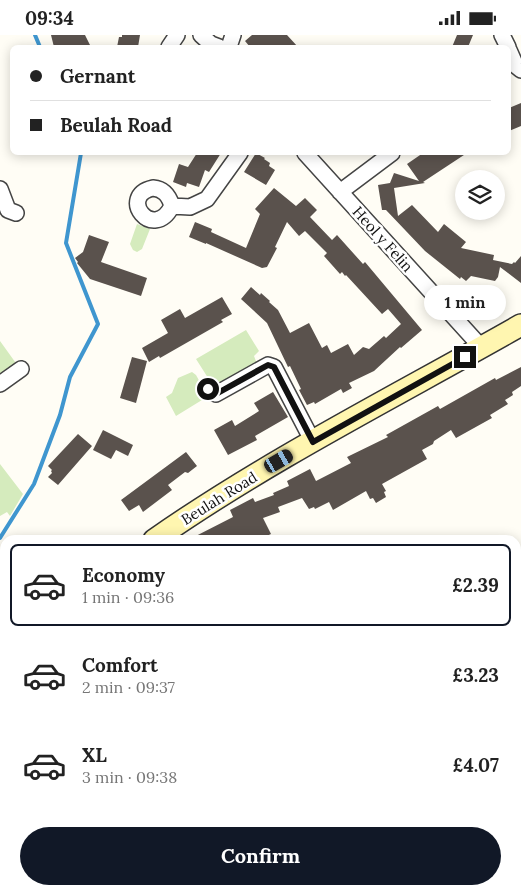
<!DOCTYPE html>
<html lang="en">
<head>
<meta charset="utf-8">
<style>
  :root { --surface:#fff; --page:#f2f2f2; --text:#222; --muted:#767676; --line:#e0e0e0; --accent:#111827 }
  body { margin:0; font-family:Lora,serif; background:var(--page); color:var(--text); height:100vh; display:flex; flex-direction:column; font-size:19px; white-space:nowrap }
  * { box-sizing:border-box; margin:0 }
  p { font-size:16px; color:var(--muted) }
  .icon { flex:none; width:28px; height:28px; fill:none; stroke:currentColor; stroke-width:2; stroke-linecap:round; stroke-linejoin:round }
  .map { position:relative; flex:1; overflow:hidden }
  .drawer { position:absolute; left:0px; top:500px; width:521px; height:360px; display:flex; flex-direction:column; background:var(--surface); border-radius:15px 15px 0 0; box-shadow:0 2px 12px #0003 }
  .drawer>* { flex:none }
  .guide { position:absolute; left:10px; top:10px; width:501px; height:110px; border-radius:8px; box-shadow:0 2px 12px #0003; display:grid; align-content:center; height:110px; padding:0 20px; background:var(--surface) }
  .fabs { position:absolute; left:455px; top:135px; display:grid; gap:10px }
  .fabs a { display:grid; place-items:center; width:50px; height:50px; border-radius:50%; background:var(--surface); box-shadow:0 2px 12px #0003; font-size:25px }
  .end { position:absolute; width:22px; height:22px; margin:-11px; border:6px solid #111; background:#fff; box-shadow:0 0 0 2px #fff }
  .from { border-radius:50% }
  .bubble { position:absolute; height:35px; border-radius:18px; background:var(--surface); box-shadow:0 2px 12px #0003; font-size:16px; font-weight:800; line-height:35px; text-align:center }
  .car { position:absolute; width:15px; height:30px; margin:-15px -8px; border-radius:6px; box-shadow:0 0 4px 1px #0007; background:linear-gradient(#222 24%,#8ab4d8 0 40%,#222 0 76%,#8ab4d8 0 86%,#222 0) }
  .guide b { display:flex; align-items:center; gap:18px; height:48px; font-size:19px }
  .guide b+b { border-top:1px solid var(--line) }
  .guide i { width:12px; height:12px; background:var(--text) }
  ul { padding:9px 0 0; list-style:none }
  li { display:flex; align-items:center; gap:15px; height:82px; margin:0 10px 8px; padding:0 10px; border:2px solid transparent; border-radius:8px }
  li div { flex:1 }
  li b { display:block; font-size:19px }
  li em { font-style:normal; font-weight:800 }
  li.selected { border-color:var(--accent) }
  li>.icon { width:45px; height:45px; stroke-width:1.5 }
  .primary-button { display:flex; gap:10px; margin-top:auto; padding:10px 20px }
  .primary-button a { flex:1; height:58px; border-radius:30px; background:var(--accent); color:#fff; font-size:20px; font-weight:800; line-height:58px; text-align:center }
  .status { display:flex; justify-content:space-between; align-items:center; height:35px; padding:0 25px; background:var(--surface); direction:ltr }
  .status svg { height:14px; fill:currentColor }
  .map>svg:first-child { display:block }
</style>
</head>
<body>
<div class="status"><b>09:34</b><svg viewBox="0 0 49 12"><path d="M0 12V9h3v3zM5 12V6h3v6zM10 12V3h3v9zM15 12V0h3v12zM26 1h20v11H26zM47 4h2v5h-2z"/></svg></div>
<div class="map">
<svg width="521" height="860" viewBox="0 0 521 860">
  <rect width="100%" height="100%" fill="#fffdf5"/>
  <path fill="#d5ebbd" d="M137,189L150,194L142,214L137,217L133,215L130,209Z
    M246,295L259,316L254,321L257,329L218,350L215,346H210L196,324Z
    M0,306L18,331L0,344Z
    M192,337L196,340L201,349L195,352L202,365L176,381L166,362L172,358L178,343Z
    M0,429L23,459L10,481L7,477L0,481Z
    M335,855H445L437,860H339Z"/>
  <path fill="#b9dc9c" d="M5,833V855H53L52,859L0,860V834Z"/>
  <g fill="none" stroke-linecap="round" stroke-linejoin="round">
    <path stroke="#3f96cf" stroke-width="4" d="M35,0L40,12
      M0,503L34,449L60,380L70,342L98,289L66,208L81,118"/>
  </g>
  <path fill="#5a524d" d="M51,0H85L91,12H54Z
    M122,0H140L138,12H117L119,2H122Z
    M252,0H287L298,12H250L245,6Z
    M457,0H473L468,12H452Z
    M521,68V91L509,96V73Z
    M197,118H221L209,137L205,135L199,152L187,148L186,152L173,147L179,129L188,132Z
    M256,118L265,123L264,124L270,128L269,131L275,135L266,150L244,137Z
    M423,118H467L423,147L425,148L394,153L398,181L412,170L438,197L444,189L466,207L461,213L494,220L493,225L512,229L514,227L515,228L521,221V248L500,232L498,242L495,246L471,241L466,246L461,242L460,244L425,216L386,175H382L378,150L390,148L394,138L419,146L407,129Z
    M274,153L296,171L305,163L317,175L310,182L332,205L337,200L363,229L365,227L422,295L401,313L400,312L374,336L349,348L352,353L343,358L341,354L315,369L314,367L307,370L299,355L301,354L290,331L288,332L267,288L241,264L251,252L260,260L261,258L270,266L269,267L278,275L290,298L309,288L322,313L327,310L331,318L348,309L354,320L363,312L369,314L384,301L386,303L401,289L388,274L382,279L346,240L345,241L342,237L340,239L324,221L327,218L305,196L299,201L287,187L275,212L277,213L267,232L262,233L206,208V209L189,202L195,187L212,194L211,197L246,213L260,179L255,174Z
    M89,200L109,207L101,227L147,243L141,261L90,244L77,228L78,227L75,223L83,217Z
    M222,262L232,279L221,285L223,287L160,323L159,321L149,327L142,313L168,298L161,285L180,274L185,283Z
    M132,322L147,326L136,368L120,363Z
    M521,332V351L512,357L513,360L505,365L508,369L490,380L492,383L456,403L451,395L434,406L433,409L422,415L427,424L382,449L386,456L384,457L386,462L376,468L373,463L370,464L366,456L333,475L329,467L315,474L314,472L309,474L302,463L278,472L280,477L263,483L271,499L258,505H188L233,482L230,475L253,463L255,467L274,460L273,458L289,451L287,446L310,434L316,446L351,428L347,422L388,402L386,400L438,371L440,374L495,343L496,345Z
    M273,357L288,382L255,401L257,405L228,420L214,395L232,385L235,391L259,376L254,368Z
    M103,395L133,410L128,421L116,415L111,424L93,415Z
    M78,399L92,411L58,450L48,442L52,438L51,436L52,435L48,431Z
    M186,417L197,431L188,438L185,437L168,450L172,455L143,477L139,470L129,476L121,465Z"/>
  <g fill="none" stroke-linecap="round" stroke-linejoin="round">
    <g stroke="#444" stroke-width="18">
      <path id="street" d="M201,0L211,9L219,12
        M502,0L508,12
        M169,12L177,0
        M229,12L233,0
        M509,15L516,31L521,35
        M305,118L482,313
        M153,153C164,154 169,161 172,171C153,208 117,161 153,153Z
        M0,154L8,175L16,178
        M340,157L392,118
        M172,171L190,172L207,164L240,118
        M0,349L21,334
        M208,355L216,359L268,330L274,332L313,407
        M516,558L521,557
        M516,711H521"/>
    </g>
    <g stroke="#333" stroke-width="24">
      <path id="secondary" d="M154,505C270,424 398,360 521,290
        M0,612L5,608
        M0,732L5,741
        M68,855L71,860"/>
    </g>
    <use href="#street" stroke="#fff" stroke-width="15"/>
    <use href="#secondary" stroke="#fff6b0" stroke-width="21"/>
    <g stroke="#c4262e" stroke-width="5.5">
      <path id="rail" d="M516,799H521
        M0,829H5"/>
    </g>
    <use href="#rail" stroke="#fff" stroke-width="4" stroke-dasharray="11" stroke-linecap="butt"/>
  </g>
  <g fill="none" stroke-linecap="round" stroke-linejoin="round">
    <path stroke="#111" stroke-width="6" d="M208,354L216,359L268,330L274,332L313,407L465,322"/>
  </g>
  <g text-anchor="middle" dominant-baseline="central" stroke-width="5" stroke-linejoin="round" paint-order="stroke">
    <g font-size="15" fill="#111" stroke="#fff">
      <text transform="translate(383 204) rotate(48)">Heol y Felin</text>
      <text transform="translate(219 463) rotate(-32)">Beulah Road</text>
    </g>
  </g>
</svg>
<div class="fabs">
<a><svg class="icon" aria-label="layers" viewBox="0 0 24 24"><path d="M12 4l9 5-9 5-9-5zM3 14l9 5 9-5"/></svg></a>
</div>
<i class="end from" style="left:208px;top:354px"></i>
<i class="end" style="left:465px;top:322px"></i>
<div class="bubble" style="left:424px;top:250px;width:82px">1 min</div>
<i class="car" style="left:279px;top:426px;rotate:60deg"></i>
<div class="guide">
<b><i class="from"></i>Gernant</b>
<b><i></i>Beulah Road</b>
</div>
<section class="drawer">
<ul>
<li class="selected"><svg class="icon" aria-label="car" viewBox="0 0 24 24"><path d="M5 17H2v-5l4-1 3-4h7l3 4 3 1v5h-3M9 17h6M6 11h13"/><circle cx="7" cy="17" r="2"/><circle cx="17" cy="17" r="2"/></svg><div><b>Economy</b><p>1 min · 09:36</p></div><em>£2.39</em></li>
<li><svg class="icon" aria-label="car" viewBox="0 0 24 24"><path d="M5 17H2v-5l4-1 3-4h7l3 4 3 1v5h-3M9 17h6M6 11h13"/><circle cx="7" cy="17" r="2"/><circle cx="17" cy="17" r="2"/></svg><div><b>Comfort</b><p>2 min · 09:37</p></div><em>£3.23</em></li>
<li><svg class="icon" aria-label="car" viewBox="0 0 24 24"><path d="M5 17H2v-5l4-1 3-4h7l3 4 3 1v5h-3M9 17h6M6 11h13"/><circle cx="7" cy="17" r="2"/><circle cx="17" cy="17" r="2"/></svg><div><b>XL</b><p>3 min · 09:38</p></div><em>£4.07</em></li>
</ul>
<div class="primary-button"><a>Confirm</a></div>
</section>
</div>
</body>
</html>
